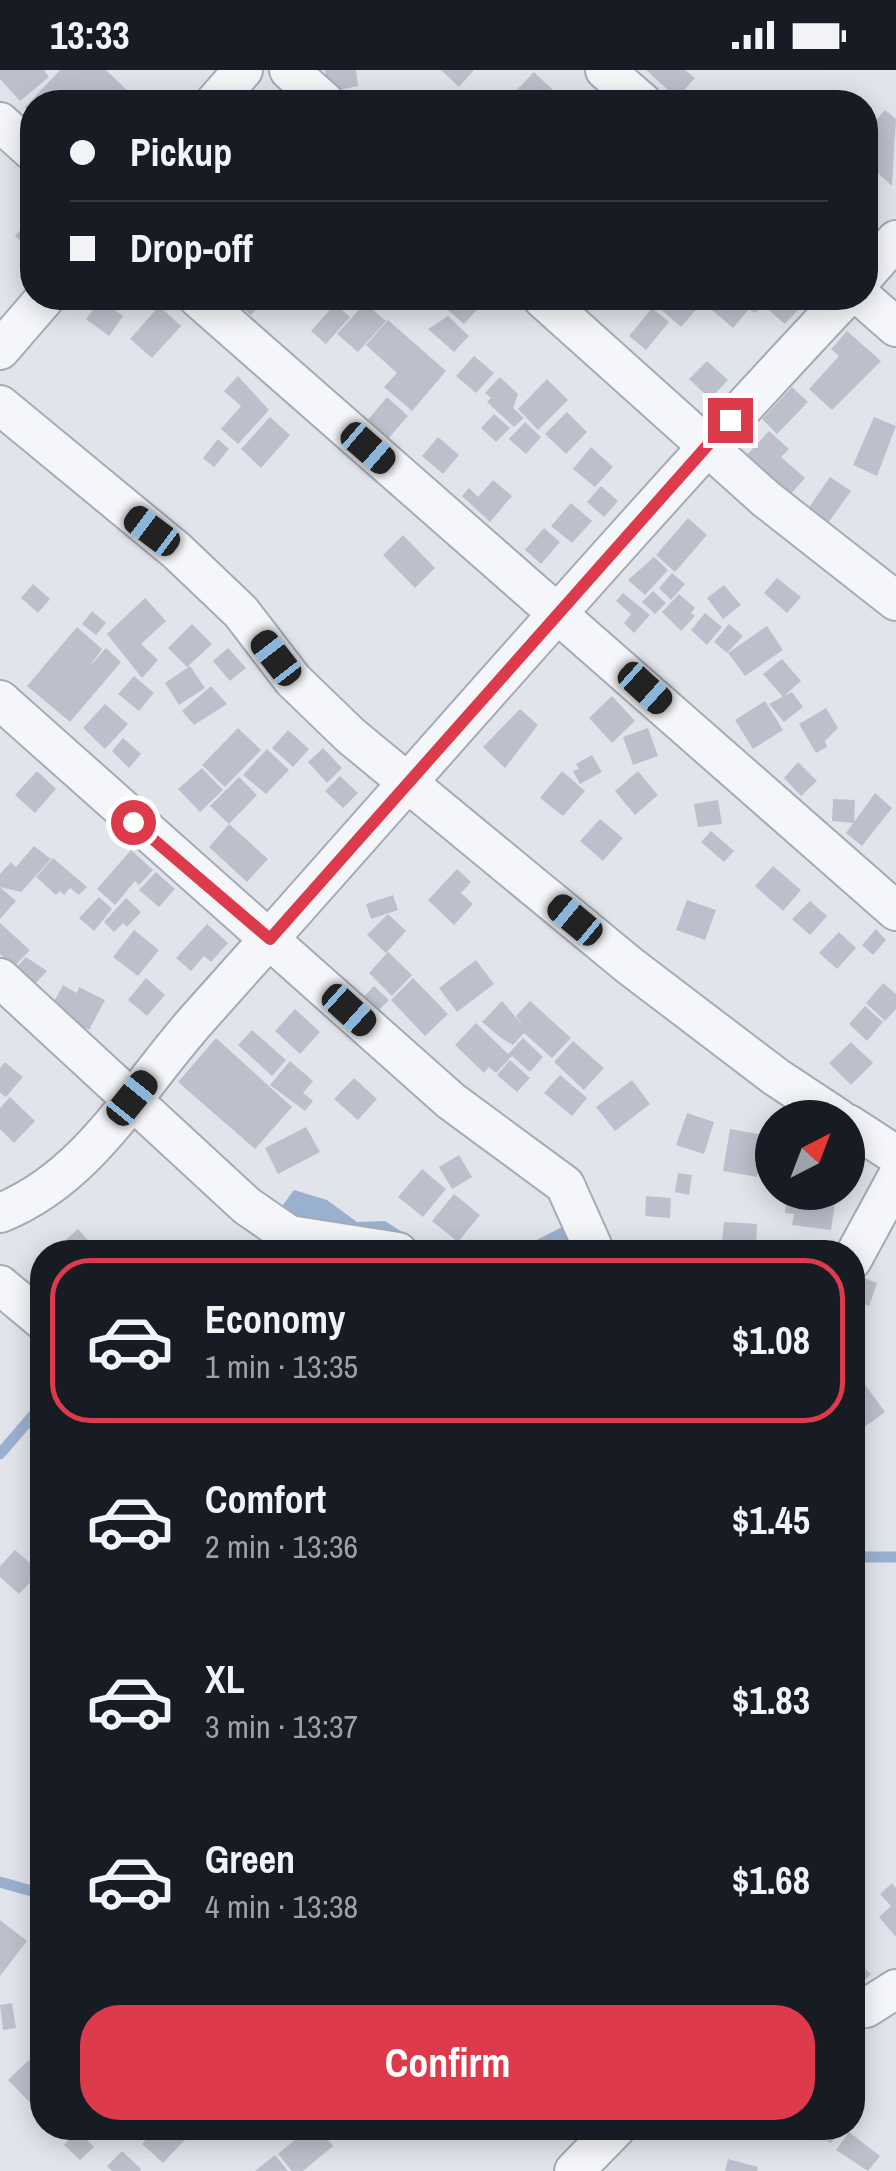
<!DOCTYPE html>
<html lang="en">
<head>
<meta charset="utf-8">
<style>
  :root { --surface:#171b24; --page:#20242c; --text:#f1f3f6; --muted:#9ea1a6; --line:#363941; --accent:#dd3a4b }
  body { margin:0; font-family:"Archivo Narrow",sans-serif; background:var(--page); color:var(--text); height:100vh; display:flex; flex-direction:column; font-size:38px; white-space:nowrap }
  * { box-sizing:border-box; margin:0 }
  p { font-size:32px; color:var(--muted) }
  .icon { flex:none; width:55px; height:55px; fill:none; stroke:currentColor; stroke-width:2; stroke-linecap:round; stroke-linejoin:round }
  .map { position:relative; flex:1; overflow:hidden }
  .panel { position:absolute; left:30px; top:1170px; width:835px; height:900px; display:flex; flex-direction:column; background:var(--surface); border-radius:40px; box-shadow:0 5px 25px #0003 }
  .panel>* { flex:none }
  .top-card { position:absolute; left:20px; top:20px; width:858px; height:220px; border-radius:40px; box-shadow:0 5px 25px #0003; display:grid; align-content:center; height:220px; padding:0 50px; background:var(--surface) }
  .needle { width:65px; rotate:42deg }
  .tools { position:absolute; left:755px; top:1030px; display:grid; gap:20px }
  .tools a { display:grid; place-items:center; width:110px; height:110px; border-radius:50%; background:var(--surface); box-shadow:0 5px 25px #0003; font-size:50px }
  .end { position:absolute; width:45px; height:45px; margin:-22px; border:12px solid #dd3a4b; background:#fff; box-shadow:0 0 0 5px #fff }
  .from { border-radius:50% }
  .car { position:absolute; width:30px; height:60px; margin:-30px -15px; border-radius:12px; box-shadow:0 0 8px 2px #0007; background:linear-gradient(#222 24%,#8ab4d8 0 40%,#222 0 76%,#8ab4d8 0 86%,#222 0) }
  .top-card b { display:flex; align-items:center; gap:35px; height:95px; font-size:38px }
  .top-card b+b { border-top:2px solid var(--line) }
  .top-card i { width:25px; height:25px; background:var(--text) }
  ul { padding:18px 0 0; list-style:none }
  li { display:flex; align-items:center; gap:30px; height:165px; margin:0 20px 15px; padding:0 30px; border:5px solid transparent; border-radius:40px }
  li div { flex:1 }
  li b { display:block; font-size:38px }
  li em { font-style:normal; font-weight:800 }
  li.current { border-color:var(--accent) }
  li>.icon { width:90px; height:90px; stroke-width:1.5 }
  .action { display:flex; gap:20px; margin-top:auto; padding:20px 50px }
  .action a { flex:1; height:115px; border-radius:40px; background:var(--accent); color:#fff; font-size:40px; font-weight:800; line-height:115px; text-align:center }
  .status { display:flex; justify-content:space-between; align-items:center; height:70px; padding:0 50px; background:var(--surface); direction:ltr }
  .status svg { height:28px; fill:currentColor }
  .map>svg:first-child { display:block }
</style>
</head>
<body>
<div class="status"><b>13:33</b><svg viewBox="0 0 49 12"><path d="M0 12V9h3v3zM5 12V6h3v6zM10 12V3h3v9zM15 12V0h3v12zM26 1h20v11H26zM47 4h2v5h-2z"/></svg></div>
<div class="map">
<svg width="896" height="2101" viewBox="0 0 896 2101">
  <rect width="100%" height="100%" fill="#e1e5eb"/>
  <path fill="#99b1cf" d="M294,1120L327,1130L357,1152L385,1151L433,1182H293L277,1143Z
    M568,1154L635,1182H473L517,1180Z"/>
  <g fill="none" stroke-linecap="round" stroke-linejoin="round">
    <path stroke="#99b1cf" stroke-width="11" d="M0,1384L42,1335
      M852,1487H896
      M0,1812L42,1824"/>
  </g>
  <path fill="#bbc0cc" d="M0,0H44L49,7L20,31L0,9Z
    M60,0H106L131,24L122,32H32V45L25,37Z
    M325,0H356L358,16L329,22Z
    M441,0H474L459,17Z
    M646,0H685L695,8L677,28Z
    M534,2L559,26L553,32H505Z
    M885,40L896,49L892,116L865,91L876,79L865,69V62Z
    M32,147V181L15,166Z
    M230,228H266L251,245Z
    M434,228H478L483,233L464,254Z
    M662,228H688L699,236L681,257L656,235Z
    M698,228H806L808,229L785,254L763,235L755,243L749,239L733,258Z
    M101,230L123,246L109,266L86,249Z
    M365,233L386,251L358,282L337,264Z
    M335,234L350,247L326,274L311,261Z
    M159,236L181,256L152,288L130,269Z
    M652,238L669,252L646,280L629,266Z
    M448,246L469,266L454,282L428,259Z
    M388,250L446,301L412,341L384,317L397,303L366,275Z
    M847,261L881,291L832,340L809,319L839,286L831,279Z
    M474,286L494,303L476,323L456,306Z
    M707,291L728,310L710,329L689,309Z
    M238,306L269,340L238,374L221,359L241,336L224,321Z
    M500,307L518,324L513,338L524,348L514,357L487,332L491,328L485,323Z
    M547,309L568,330L538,360L518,339Z
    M792,317L808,332L777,364L762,349Z
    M387,327L408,346L388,369L367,351Z
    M567,342L587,362L566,384L545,364Z
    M494,344L510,358L496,372L481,358Z
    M270,347L290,365L261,398L241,379Z
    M874,347L896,356L877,406L853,395Z
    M525,352L541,367L526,384L509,369Z
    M769,361L789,379L781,387L805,408L789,426L744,388Z
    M438,367L459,385L443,404L422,386Z
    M218,369L229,379L214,397L203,388Z
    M591,377L613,397L595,417L573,399Z
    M830,407L851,421L828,453L808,439Z
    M493,410L512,426L490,452L462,426L469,418L478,427Z
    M601,416L618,431L604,447L587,432Z
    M571,433L592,451L572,473L551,456Z
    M688,448L707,465L675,502L656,485Z
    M544,458L560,472L541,494L525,480Z
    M403,465L435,498L415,518L383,485Z
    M654,487L668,500L645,525L628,510Z
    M672,503L685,514L671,530L659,518Z
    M777,508L801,527L787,543L764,523Z
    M33,514L50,529L38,543L21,528Z
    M724,515L741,535L723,549L707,528Z
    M653,521L666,533L655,544L642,532Z
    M623,523L650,545L634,563L624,553L631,544L616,531Z
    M679,524L695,538L691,543L695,546L681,561L662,542Z
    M145,528L166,551L141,574L158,590L142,608L107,564Z
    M92,541L106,553L96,565L82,554Z
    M705,543L722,557L707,575L691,560Z
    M192,554L212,574L187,597L168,578Z
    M729,554L743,566L727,583L714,572Z
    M767,556L783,580L745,606L728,583Z
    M77,557L102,579L89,597L106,578L121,592L70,652L27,616Z
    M228,578L246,598L230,611L213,591Z
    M782,589L801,611L783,627L763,604Z
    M190,596L205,618L179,635L165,613Z
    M134,606L154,623L139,641L118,624Z
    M211,616L227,634L194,655L182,641Z
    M792,622L803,637L784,652L769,634Z
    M612,626L635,651L612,673L589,648Z
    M765,631L783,660L753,679L735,650Z
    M105,634L128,654L105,679L83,658Z
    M826,638L838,658L825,671L827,677L816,683L799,654Z
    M520,639L538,655L505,698L483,677Z
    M238,658L261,680L225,717L202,695Z
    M648,658L658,686L633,695L623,667Z
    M288,660L309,679L293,697L272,678Z
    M123,668L141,684L129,698L112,681Z
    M323,678L342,698L327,713L308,692Z
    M267,679L289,700L266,724L243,705Z
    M592,685L602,702L580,714L573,701L579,699L576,694Z
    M798,692L817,711L801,726L784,708Z
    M202,698L223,720L200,742L178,719Z
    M37,701L56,719L35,743L15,725Z
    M562,701L585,721L563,746L540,728Z
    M638,701L658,725L635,745L615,721Z
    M340,706L358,723L343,738L325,721Z
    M239,707L257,725L229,754L210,736Z
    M875,723L892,738L862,776L846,763Z
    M833,729L855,730L854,753L832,751Z
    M718,730L722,754L698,757L694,734Z
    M600,749L623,768L603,791L580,771Z
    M229,754L268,789L247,812L209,777Z
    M711,761L734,781L724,792L701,772Z
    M34,776L51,789L21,822L0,817L16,831L0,849V804L11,792L16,797Z
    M131,780L153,800L139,815L135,811L115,835L97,819Z
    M53,788L87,817L79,825L70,818L64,825L60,821L56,825L36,807Z
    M773,796L801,820L783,841L755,816Z
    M457,799L471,812L461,823L473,834L454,855L428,830Z
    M156,802L175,819L159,837L139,820Z
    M393,825L398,840L371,849L366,834Z
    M99,827L112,839L94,861L79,848Z
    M126,828L141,842L127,857L123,853L114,862L104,852Z
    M687,830L716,840L705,870L676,860Z
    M810,831L827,846L810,865L792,849Z
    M388,844L406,861L386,883L367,865Z
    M0,853L30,880L14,897L0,884Z
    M207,854L228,873L211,892L204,886L191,901L176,888Z
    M876,859L886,870L873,885L862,875Z
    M134,860L159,880L138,906L113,887Z
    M839,862L856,878L837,899L819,883Z
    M388,882L412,905L392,926L369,903Z
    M26,887L47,901L32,917L13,901Z
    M476,890L494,914L457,942L439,918Z
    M146,908L165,925L147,946L128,930Z
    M413,908L448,944L425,966L391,930Z
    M883,913L896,924V939L885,951L866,933Z
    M63,915L77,923L79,917L105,930L89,960L61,945L64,941L52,935Z
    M374,916L389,930L373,946L358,933Z
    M502,931L524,957L516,946L530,931L571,968L552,988L524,963L513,975L501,968L482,952Z
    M865,936L883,952L867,971L849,954Z
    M295,939L320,962L300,984L275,961Z
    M476,953L508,984L523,968L543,987L530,1002L512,986L496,1003L489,997L484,1003L455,975Z
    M252,960L286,990L272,1006L238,975Z
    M216,968L292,1037L255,1079L178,1012Z
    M573,971L604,998L584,1020L554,992Z
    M851,972L873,993L851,1015L829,993Z
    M510,990L530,1008L517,1022L497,1005Z
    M290,991L313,1011L303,1023L313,1031L305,1041L270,1015Z
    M5,992L23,1007L6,1027L0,1023V998Z
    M560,1005L587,1028L572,1046L544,1023Z
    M354,1008L377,1029L358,1050L334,1029Z
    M632,1010L650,1034L615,1061L596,1037Z
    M10,1027L35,1051L14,1073L0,1059V1038Z
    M687,1043L714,1052L704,1084L676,1075Z
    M306,1057L320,1082L278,1104L265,1078Z
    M730,1059L764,1065L757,1107L723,1101Z
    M459,1085L472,1107L452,1119L439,1097Z
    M422,1099L446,1119L423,1147L398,1127Z
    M678,1103L692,1105L689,1125L675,1122Z
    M454,1124L480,1145L458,1172L432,1151Z
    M646,1126L671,1128L670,1148L645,1146Z
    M811,1129L835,1133L831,1160L792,1155L794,1144L785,1143L786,1132L811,1135Z
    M724,1152L757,1154L756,1175L722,1171Z
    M78,1159L95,1178L90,1182H52Z
    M854,1204L877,1213L869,1236L852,1229Z
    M856,1302L885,1342L863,1358L852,1343Z
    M15,1480L40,1502L19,1524L0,1507V1496Z
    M892,1813L896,1818V1867L879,1847L891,1836L880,1824Z
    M0,1850L27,1871L0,1906Z
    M852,1887L871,1904L852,1922Z
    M12,1933L16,1958L3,1960L0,1935Z
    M29,1990L42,2004V2045L8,2010Z
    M156,2058H191L194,2060L163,2093L142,2074Z
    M309,2058H317L333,2076L303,2101H292L278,2084Z
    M815,2058H849L830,2073Z
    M78,2061L94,2077L80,2090L64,2075Z
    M849,2062L880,2086L868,2101L836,2080Z
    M122,2081L141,2099L140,2101H112L107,2096Z
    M275,2085L288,2101H255Z
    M728,2089L758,2097L757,2101H725Z"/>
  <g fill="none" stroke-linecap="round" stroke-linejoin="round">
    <g stroke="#a5abb6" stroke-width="42">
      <path id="minor" d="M289,0L325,32
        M605,0L642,32
        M215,32L243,0
        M0,52L32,81
        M865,205L896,170
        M198,228L896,841
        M542,228L766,429L896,531
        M863,228L896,257
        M0,280L45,228
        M0,335L177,481L241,542L293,610L351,666L630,896L776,1007L838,1048
        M0,630L451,1031L565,1115L595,1182
        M0,908L247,1136L289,1165L398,1182
        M848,1054L896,1085
        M0,1143C91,1107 138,1014 202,944C416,705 625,462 845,228
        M852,1190L896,1109
        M0,1215L42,1250
        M852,1939L866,1938L896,1919
        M574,2101L616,2058"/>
    </g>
    <use href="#minor" stroke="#f5f6f9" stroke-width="38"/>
  </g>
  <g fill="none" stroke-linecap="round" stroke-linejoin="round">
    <path stroke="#dd3a4b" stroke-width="12" d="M133,752L270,869L730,350"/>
  </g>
</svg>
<div class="tools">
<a><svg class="needle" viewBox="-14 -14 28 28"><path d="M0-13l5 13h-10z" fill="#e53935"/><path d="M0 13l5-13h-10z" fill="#9ea1a6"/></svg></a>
</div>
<i class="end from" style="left:133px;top:752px"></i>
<i class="end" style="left:730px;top:350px"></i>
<i class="car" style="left:368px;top:378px;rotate:131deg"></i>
<i class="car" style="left:152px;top:461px;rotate:307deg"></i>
<i class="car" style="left:276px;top:588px;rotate:322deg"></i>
<i class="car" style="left:645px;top:618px;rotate:132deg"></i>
<i class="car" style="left:575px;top:850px;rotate:310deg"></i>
<i class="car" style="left:349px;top:940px;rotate:132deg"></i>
<i class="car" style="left:132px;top:1028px;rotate:39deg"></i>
<div class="top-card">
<b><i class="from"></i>Pickup</b>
<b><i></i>Drop-off</b>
</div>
<section class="panel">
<ul>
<li class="current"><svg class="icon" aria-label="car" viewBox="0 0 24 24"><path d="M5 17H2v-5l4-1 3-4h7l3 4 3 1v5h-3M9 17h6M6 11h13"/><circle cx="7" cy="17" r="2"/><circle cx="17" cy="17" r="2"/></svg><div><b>Economy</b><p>1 min · 13:35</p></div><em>$1.08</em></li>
<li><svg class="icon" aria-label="car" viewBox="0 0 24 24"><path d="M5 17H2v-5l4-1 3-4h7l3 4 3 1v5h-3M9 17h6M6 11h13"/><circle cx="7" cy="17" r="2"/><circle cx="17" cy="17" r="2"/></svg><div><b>Comfort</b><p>2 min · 13:36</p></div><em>$1.45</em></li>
<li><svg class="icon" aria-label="car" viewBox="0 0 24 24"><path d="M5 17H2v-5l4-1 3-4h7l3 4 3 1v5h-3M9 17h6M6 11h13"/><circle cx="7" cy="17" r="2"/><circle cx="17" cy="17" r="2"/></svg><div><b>XL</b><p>3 min · 13:37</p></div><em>$1.83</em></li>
<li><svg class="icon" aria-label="car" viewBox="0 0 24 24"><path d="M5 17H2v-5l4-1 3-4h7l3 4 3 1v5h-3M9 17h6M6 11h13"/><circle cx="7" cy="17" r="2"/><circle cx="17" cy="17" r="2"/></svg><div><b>Green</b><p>4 min · 13:38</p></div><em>$1.68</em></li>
</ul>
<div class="action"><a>Confirm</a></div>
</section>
</div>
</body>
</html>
